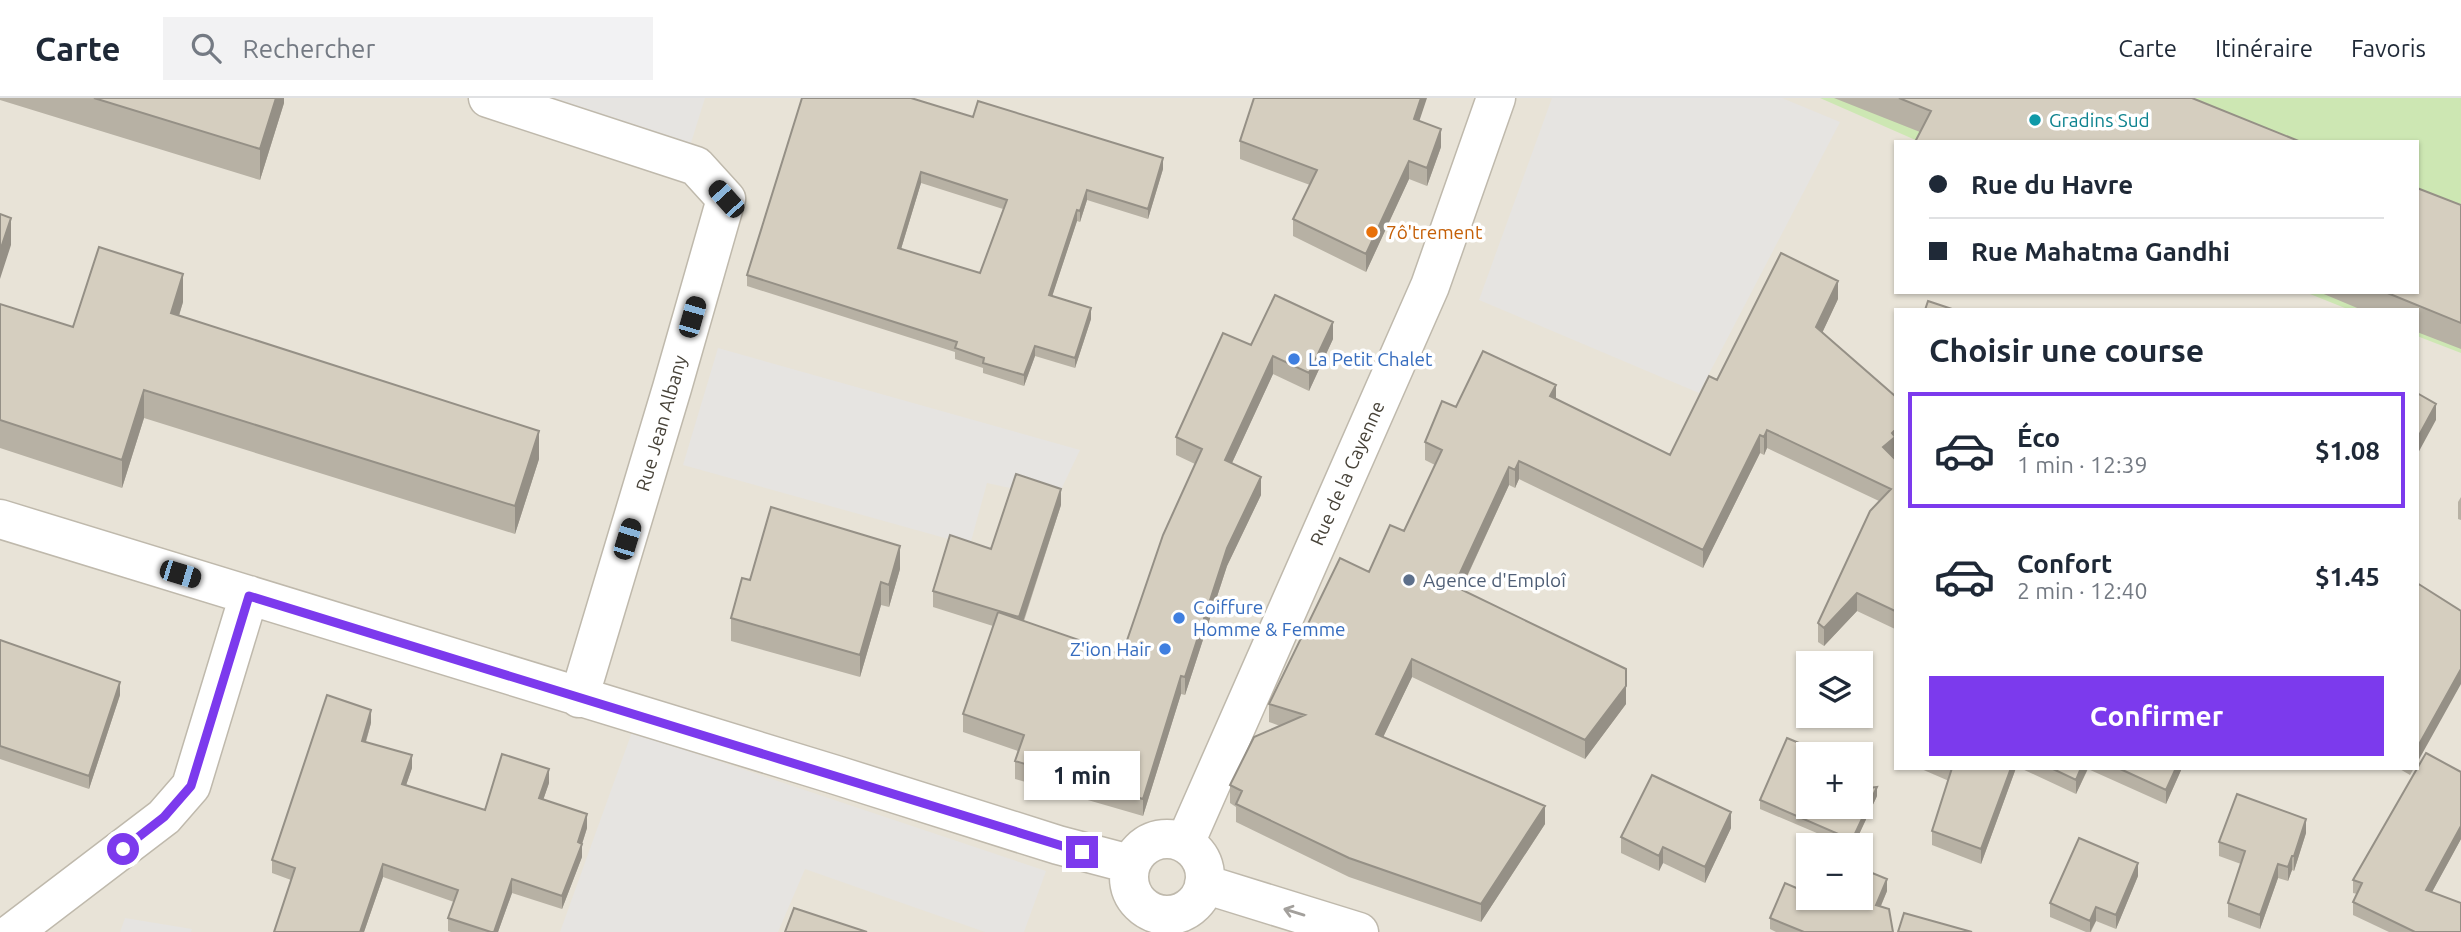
<!DOCTYPE html>
<html lang="fr">
<head>
<meta charset="utf-8">
<style>
  :root { --surface:#fff; --page:#f2f2f3; --text:#1f2937; --muted:#747a83; --line:#e0e1e3; --accent:#7c3aed }
  body { margin:0; font-family:Ubuntu,sans-serif; background:var(--page); color:var(--text); height:100vh; display:flex; flex-direction:column; font-size:26px; white-space:nowrap }
  * { box-sizing:border-box; margin:0 }
  p { font-size:23px; color:var(--muted) }
  .icon { flex:none; width:38px; height:38px; fill:none; stroke:currentColor; stroke-width:2; stroke-linecap:round; stroke-linejoin:round }
  .map { position:relative; flex:1; overflow:hidden }
  .side { position:absolute; left:1894px; top:210px; width:525px; height:462px; display:flex; flex-direction:column; background:var(--surface); border-radius:0px; box-shadow:0 2px 5px #0004 }
  .side>* { flex:none }
  .top-card { position:absolute; left:1894px; top:42px; width:525px; height:154px; border-radius:0px; box-shadow:0 2px 5px #0004; display:grid; align-content:center; height:154px; padding:0 35px; background:var(--surface) }
  .tools { position:absolute; left:1796px; top:553px; display:grid; gap:14px }
  .tools a { display:grid; place-items:center; width:77px; height:77px; border-radius:0px; background:var(--surface); box-shadow:0 2px 5px #0004; font-size:35px }
  .end { position:absolute; width:32px; height:32px; margin:-16px; border:9px solid #7c3aed; background:#fff; box-shadow:0 0 0 4px #fff }
  .from { border-radius:50% }
  .bubble { position:absolute; height:49px; border-radius:0px; background:var(--surface); box-shadow:0 2px 5px #0004; font-size:23px; font-weight:700; line-height:49px; text-align:center }
  .car { position:absolute; width:21px; height:42px; margin:-21px -10px; border-radius:9px; box-shadow:0 0 5px 2px #0007; background:linear-gradient(#222 24%,#8ab4d8 0 40%,#222 0 76%,#8ab4d8 0 86%,#222 0) }
  .top-card b { display:flex; align-items:center; gap:24px; height:66px; font-size:26px }
  .top-card b+b { border-top:2px solid var(--line) }
  .top-card i { width:18px; height:18px; background:var(--text) }
  ul { padding:0; list-style:none }
  li { display:flex; align-items:center; gap:21px; height:116px; margin:0 14px 10px; padding:0 21px; border:4px solid transparent; border-radius:0px }
  li div { flex:1 }
  li b { display:block; font-size:26px }
  li em { font-style:normal; font-weight:700 }
  li.active { border-color:var(--accent) }
  li>.icon { width:63px; height:63px; stroke-width:1.5 }
  h2 { padding:0 35px; font-size:32px; line-height:84px }
  .button { display:flex; gap:14px; margin-top:auto; padding:14px 35px }
  .button a { flex:1; height:80px; border-radius:0px; background:var(--accent); color:#fff; font-size:28px; font-weight:700; line-height:80px; text-align:center }
  header { display:flex; align-items:center; gap:42px; box-sizing:border-box; height:98px; padding:0 35px; background:var(--surface); border-bottom:2px solid var(--line) }
  header strong { font-size:33px }
  nav { display:flex; gap:38px; margin-inline-start:auto; font-size:24px }
  .search { width:490px; height:63px; background:var(--page); display:flex; align-items:center; gap:18px; box-sizing:border-box; padding:0 24px; border-radius:0px; color:var(--muted); font-size:26px }
  .map>svg:first-child { display:block }
</style>
</head>
<body>
<header>
<strong>Carte</strong>
<div class="search"><svg class="icon" aria-label="search" viewBox="0 0 24 24"><circle cx="10" cy="10" r="6"/><path d="M15 15l6 6"/></svg>Rechercher</div>
<nav><a>Carte</a><a>Itinéraire</a><a>Favoris</a></nav>
</header>
<div class="map">
<svg width="2461" height="834" viewBox="0 0 2461 834">
  <rect width="100%" height="100%" fill="#f4f1e9"/>
  <path fill="#e8e3d7" fill-rule="evenodd" d="M0,0H2461V834H0ZM1895,44H2417V194H1895ZM1895,212H2417V670H1895ZM1808,565H1860V618H1808ZM1808,656H1860V709H1808ZM1808,747H1860V800H1808Z"/>
  <path fill="#cde7b3" d="M1820,0H2461V255L2417,238V212H2350L2305,194H2417V44H1920Z"/>
  <path fill="#e6e4e1" d="M539,0H705L690,48Z
    M1552,0H1782L1840,24L1699,295L1479,202Z
    M718,250L1080,352L1057,400L987,385L970,447L683,367Z
    M632,634L1046,773L1024,834H985L805,771L778,834H560Z
    M125,820L192,831L191,834H120Z"/>
  <g fill="none" stroke-linecap="round" stroke-linejoin="round">
    <g stroke="#bfb9ac" stroke-width="41">
      <path id="street" d="M488,0L696,68L726,101L672,290L579,600
        M0,421L836,677L1058,747L1130,766
        M1129 779a38 38 0 1 1 76 0a38 38 0 1 1-76 0Z
        M1185,745L1430,188L1496,0
        M1204,786L1359,834
        M13,834L164,719L191,688L249,497"/>
    </g>
    <use href="#street" stroke="#fff" stroke-width="38"/>
  </g>
  <path fill="#b7b1a4" fill-rule="evenodd" d="M0,0H284V5L260,82L0,2Z
    M1834,0H2192L1920,34Z
    M973,19L1163,71L1148,121L1087,102L1080,124L1077,123L1052,198L1091,221L1075,270L1035,258L1024,288L983,275V270L955,261V254L747,188V177ZM921,85L1003,111L980,175L901,151Z
    M1419,23L1441,49L1427,88L1409,81L1366,174L1293,138V121L1310,87L1240,61V43Z
    M2461,107V251L2417,234V212H2362L2319,194H2417Z
    M1838,201L1822,235L1895,298V357L1893,359L1895,361V531L1857,513L1824,548L1818,544V525L1879,403L1767,350L1764,357L1760,355L1703,470L1519,381L1515,390L1509,387L1461,492L1626,606L1585,661L1412,579L1383,639L1545,726L1481,824L1349,779L1236,724V709L1230,705V687L1280,628L1269,624V606L1369,474L1404,433L1435,367L1425,362V344L1456,309L1556,301L1670,357L1717,282Z
    M183,204L179,218L539,361L515,436L144,320L122,390L0,350V206L73,229Z
    M1333,241L1309,293L1273,276L1232,365L1261,397L1227,468L1185,597L1181,596L1143,718L1015,681V663L1018,653L963,634V616L993,528L933,509V493L991,451L1061,407L1024,523L1122,557L1195,366L1176,357V339L1251,247Z
    M2461,399V422L2458,421V404Z
    M900,471L889,509L881,507L860,579L731,543V520L750,482Z
    M0,542L120,597L89,691L0,661Z
    M371,625L366,644L412,670L406,687L485,712L549,685L543,702L587,730L582,746V759L562,811L512,795L498,834H451L448,833V820L454,804L383,779L364,834H274L291,782L272,775V762Z
    M1808,656V709L1877,698L1854,747H1845L1760,711V702Z
    M1919,670H2016L1981,766L1932,747V733L1949,683Z
    M2020,670H2182L2166,706L2088,671L2076,696Z
    M2398,670H2414L2410,677Z
    M2461,674V741L2432,794L2461,834H2389L2353,817V804L2357,796L2353,795V782Z
    M1731,730L1705,785L1663,765L1659,773L1621,755V739Z
    M2306,735L2294,773L2292,772L2288,783L2278,780L2260,831L2228,819V805L2241,766L2219,758V744Z
    M2138,778L2116,831L2096,823L2091,834H2086L2050,819V805Z
    M1887,793L1881,808L1893,834H1776L1770,831V820Z"/>
  <path fill="#959086" d="M276,0H284V5L260,82V51Z
    M1421,0H1427L1414,39V21Z
    M1441,31V49L1427,88V70Z
    M1163,60V71L1148,121V111Z
    M1409,63V81L1366,174V156Z
    M921,74V85L898,161V150Z
    M1087,92V102L1080,124V113Z
    M1077,112V123L1049,208V197Z
    M11,120V147L0,181V153Z
    M183,176V204L171,243V215Z
    M1838,183V201L1816,248V229Z
    M1091,210V221L1075,270V260Z
    M1333,224V241L1309,293V275Z
    M1035,248V258L1024,288V277Z
    M1273,258V276L1225,380V362Z
    M1556,287V305L1550,298Z
    M144,292V320L122,390V362Z
    M2436,306V322L2417,357V341Z
    M1767,332V350L1764,357V339Z
    M1895,332V357L1883,368V349Z
    M539,333V361L515,436V408Z
    M1760,337V355L1703,470V452Z
    M1519,363V381L1515,390V372Z
    M1509,369V387L1454,506V488Z
    M1261,379V397L1227,468L1185,597V579L1227,450Z
    M1061,391V407L1019,536V519Z
    M900,448V471L889,509V487Z
    M881,484V507L860,579V557Z
    M1857,495V513L1824,548V530Z
    M1412,561V579L1376,654V636Z
    M2461,571V586L2417,665V650Z
    M1181,578V596L1143,718V701Z
    M120,584V597L89,691V678Z
    M1626,588V606L1585,661V642Z
    M371,612V625L362,656V643Z
    M412,657V670L402,699V686Z
    M2011,670H2016L1981,766V751Z
    M2081,670H2088L2076,696V682Z
    M2176,670H2182L2166,706V692Z
    M549,671V685L539,714V700Z
    M1877,689V698L1854,747H1852V742Z
    M1545,708V726L1481,824V806Z
    M1731,714V730L1705,785V769Z
    M587,716V730L582,746V759L562,811V798Z
    M2306,721V735L2294,773V758Z
    M2461,728V741L2426,805V792Z
    M1663,749V765L1659,773V758Z
    M2292,758V772L2288,783V769Z
    M2138,765V778L2116,831V817Z
    M383,766V779L364,834H360Z
    M2278,766V780L2260,831V817Z
    M512,781V795L498,834H494Z
    M1887,781V793L1876,819V807Z
    M2096,809V823L2090,834V823Z"/>
  <path fill="#d5cebf" stroke="#959086" stroke-width="2" fill-rule="evenodd" d="M94,0H276L260,51Z
    M802,0H911L973,19L978,3L1163,60L1148,111L1087,92L1080,113L1077,112L1049,197L1091,210L1075,260L1035,248L1024,277L983,265L984,260L955,250L957,244L747,177ZM921,74L1007,102L980,175L898,150Z
    M1254,0H1421L1414,21L1441,31L1427,70L1409,63L1366,156L1293,121L1317,72L1240,43Z
    M1899,0H2192L2301,44H1915L1931,13Z
    M2417,90L2461,107V225L2385,194H2417Z
    M0,116L11,120L0,153Z
    M99,149L183,176L171,215L539,333L515,408L144,292L122,362L0,322V206L73,229Z
    M1781,155L1838,183L1816,229L1895,298V332L1892,335L1895,339L1883,349L1895,361V513L1857,495L1824,530L1818,525L1870,413L1891,391L1767,332L1764,339L1760,337L1703,452L1519,363L1515,372L1509,369L1454,488L1626,571V588L1585,642L1412,561L1376,636L1545,708L1481,806L1349,760L1236,706L1242,693L1230,687L1254,639L1305,617L1269,606L1340,460L1369,474L1390,427L1404,433L1442,352L1425,344L1442,303L1456,309L1483,253L1556,287L1550,298L1670,357L1709,278L1717,282Z
    M1275,197L1333,224L1309,275L1273,258L1225,362L1261,379L1227,450L1185,579L1181,578L1143,701L1015,663L1024,637L963,616L998,514L1122,557L1163,437L1202,351L1176,339L1223,235L1251,247Z
    M1928,203L1955,212H1925Z
    M2417,295L2436,306L2417,341Z
    M1016,376L1061,391L1019,519L933,493L950,437L991,451Z
    M771,409L900,448L889,487L881,484L860,557L731,520L742,480L750,482Z
    M2417,485L2461,513V571L2417,650Z
    M0,542L120,584L89,678L0,648Z
    M327,597L371,612L362,643L412,657L402,686L485,712L502,656L549,671L539,700L587,716L578,744L582,746L562,798L512,781L494,834H491L448,820L458,792L383,766L360,834H274L295,770L272,762Z
    M1787,640L1823,655L1808,656V692L1806,698L1808,697V709H1860V691L1877,689L1852,742L1760,702Z
    M2426,655L2461,674V728L2426,792L2461,805V834H2415L2353,804L2362,785L2353,782Z
    M1952,670H2011L1981,751L1932,733Z
    M2051,670H2081L2076,682Z
    M2118,670H2176L2166,692Z
    M1652,677L1731,714L1705,769L1663,749L1659,758L1621,739Z
    M2237,696L2306,721L2294,758H2292L2288,769L2278,766L2260,817L2228,805L2245,753L2219,744Z
    M2079,740L2138,765L2116,817L2096,809L2090,823L2050,805Z
    M1860,770L1887,781L1876,807L1889,811L1893,834H1804L1770,820L1785,785L1808,795V800H1820L1834,806L1836,800H1860Z
    M794,810L867,834H785Z
    M1904,815L1972,834H1898Z"/>
  <defs><path id="oneway-shaft" d="M-6 0H5M1.5-3L5.5 0L1.5 3" fill="none" stroke-width="1.6" stroke-linecap="round" stroke-linejoin="round" transform="scale(1.75)"/></defs>
  <use stroke="#a3a09c" href="#oneway-shaft" transform="translate(1294 814) rotate(-163)"/>
  <g fill="none" stroke-linecap="round" stroke-linejoin="round">
    <path stroke="#7c3aed" stroke-width="9" d="M123,751L164,719L191,688L249,498L1082,754"/>
  </g>
  <circle fill="#0f9aa8" stroke="#fff" stroke-width="2.5" cx="2035" cy="22" r="7"/>
  <circle fill="#e8710a" stroke="#fff" stroke-width="2.5" cx="1372" cy="134" r="7"/>
  <g fill="#3f7fe0" stroke="#fff" stroke-width="2.5">
    <circle cx="1294" cy="261" r="7"/>
    <circle cx="1179" cy="520" r="7"/>
    <circle cx="1165" cy="551" r="7"/>
  </g>
  <circle fill="#5c6f8a" stroke="#fff" stroke-width="2.5" cx="1409" cy="482" r="7"/>
  <g text-anchor="middle" dominant-baseline="central" stroke-width="7" stroke-linejoin="round" paint-order="stroke">
    <g font-size="19" fill="#0d838f" stroke="#fff" text-anchor="start">
      <text x="2049" y="22">Gradins Sud</text>
    </g>
    <g font-size="19" fill="#c56008" stroke="#fff" text-anchor="start">
      <text x="1386" y="134">7ô'trement</text>
    </g>
    <g font-size="19" fill="#366cbe" stroke="#fff" text-anchor="start">
      <text x="1308" y="261">La Petit Chalet</text>
      <text x="1193" y="509">Coiffure<tspan x="1193" dy="22">Homme &amp; Femme</tspan></text>
      <text x="1151" y="551" text-anchor="end">Z'ion Hair</text>
    </g>
    <g font-size="19" fill="#474238" stroke="#fff">
      <text transform="translate(661 325) rotate(-74)">Rue Jean Albany</text>
      <text transform="translate(1347 375) rotate(-66)">Rue de la Cayenne</text>
    </g>
    <g font-size="19" fill="#4e5e75" stroke="#fff" text-anchor="start">
      <text x="1423" y="482">Agence d'Emploî</text>
    </g>
  </g>
</svg>
<div class="tools">
<a><svg class="icon" aria-label="layers" viewBox="0 0 24 24"><path d="M12 4l9 5-9 5-9-5zM3 14l9 5 9-5"/></svg></a>
<a>+</a>
<a>−</a>
</div>
<i class="end from" style="left:123px;top:751px"></i>
<i class="end" style="left:1082px;top:754px"></i>
<div class="bubble" style="left:1024px;top:653px;width:116px">1 min</div>
<i class="car" style="left:726px;top:101px;rotate:318deg"></i>
<i class="car" style="left:692px;top:219px;rotate:16deg"></i>
<i class="car" style="left:627px;top:441px;rotate:17deg"></i>
<i class="car" style="left:180px;top:476px;rotate:107deg"></i>
<div class="top-card">
<b><i class="from"></i>Rue du Havre</b>
<b><i></i>Rue Mahatma Gandhi</b>
</div>
<section class="side">
<h2>Choisir une course</h2>
<ul>
<li class="active"><svg class="icon" aria-label="car" viewBox="0 0 24 24"><path d="M5 17H2v-5l4-1 3-4h7l3 4 3 1v5h-3M9 17h6M6 11h13"/><circle cx="7" cy="17" r="2"/><circle cx="17" cy="17" r="2"/></svg><div><b>Éco</b><p>1 min · 12:39</p></div><em>$1.08</em></li>
<li><svg class="icon" aria-label="car" viewBox="0 0 24 24"><path d="M5 17H2v-5l4-1 3-4h7l3 4 3 1v5h-3M9 17h6M6 11h13"/><circle cx="7" cy="17" r="2"/><circle cx="17" cy="17" r="2"/></svg><div><b>Confort</b><p>2 min · 12:40</p></div><em>$1.45</em></li>
</ul>
<div class="button"><a>Confirmer</a></div>
</section>
</div>
</body>
</html>
